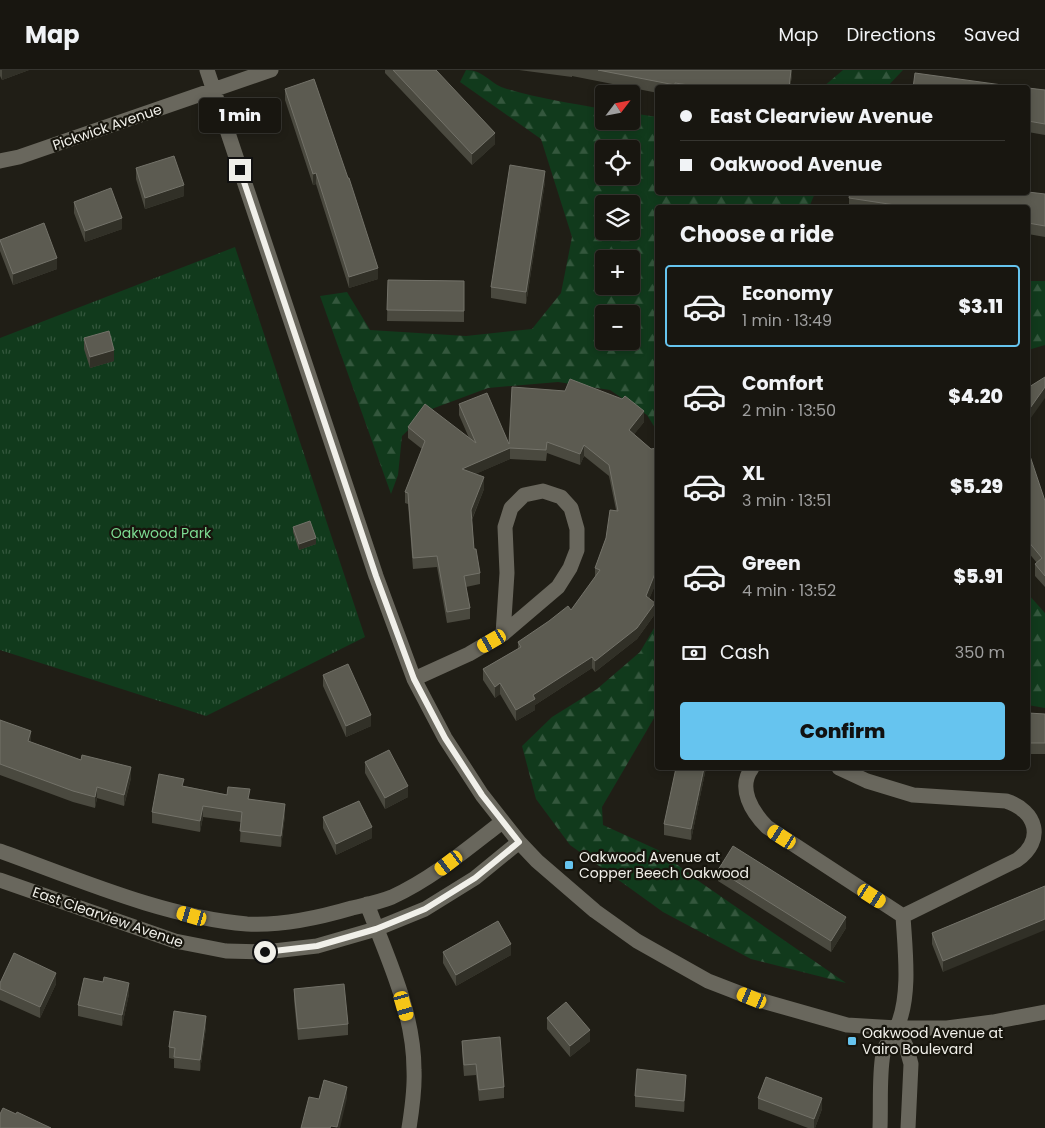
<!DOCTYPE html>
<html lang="en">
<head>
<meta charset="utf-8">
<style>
  :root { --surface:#181610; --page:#25231e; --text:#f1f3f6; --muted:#9f9f9f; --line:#363530; --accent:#66c4ef }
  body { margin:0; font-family:Poppins,sans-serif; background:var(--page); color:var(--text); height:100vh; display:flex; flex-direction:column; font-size:19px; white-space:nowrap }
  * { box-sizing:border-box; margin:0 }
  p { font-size:16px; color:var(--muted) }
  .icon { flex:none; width:28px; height:28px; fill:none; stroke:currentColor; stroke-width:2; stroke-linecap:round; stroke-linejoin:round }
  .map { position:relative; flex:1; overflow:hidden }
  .drawer { position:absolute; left:655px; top:135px; width:375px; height:565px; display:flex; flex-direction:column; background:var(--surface); border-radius:5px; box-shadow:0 2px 8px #0003,0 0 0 1px var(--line) }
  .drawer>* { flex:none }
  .guide { position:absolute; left:655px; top:15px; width:375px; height:110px; border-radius:5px; box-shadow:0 2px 8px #0003,0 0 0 1px var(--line); display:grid; align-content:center; height:110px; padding:0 25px; background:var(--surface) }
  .needle { width:32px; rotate:58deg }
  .controls { position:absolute; left:595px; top:15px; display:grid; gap:10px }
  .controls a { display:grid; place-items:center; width:45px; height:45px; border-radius:5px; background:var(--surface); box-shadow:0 2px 8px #0003,0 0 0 1px var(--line); font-size:25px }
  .end { position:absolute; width:22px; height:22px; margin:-11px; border:6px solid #f1f0ea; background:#111; box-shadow:0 0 0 2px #111 }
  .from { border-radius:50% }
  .bubble { position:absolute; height:35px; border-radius:5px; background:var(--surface); box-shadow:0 2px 8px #0003,0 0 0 1px var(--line); font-size:16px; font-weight:800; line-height:35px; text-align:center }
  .car { position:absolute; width:15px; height:30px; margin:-15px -8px; border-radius:6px; box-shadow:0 0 4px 1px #0007; background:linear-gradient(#f5c518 24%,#345 0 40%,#f5c518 0 76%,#345 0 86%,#f5c518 0) }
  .guide b { display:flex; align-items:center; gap:18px; height:48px; font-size:19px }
  .guide b+b { border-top:1px solid var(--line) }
  .guide i { width:12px; height:12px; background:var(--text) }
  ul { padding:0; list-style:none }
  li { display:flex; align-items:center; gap:15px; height:82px; margin:0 10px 8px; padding:0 15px; border:2px solid transparent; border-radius:5px }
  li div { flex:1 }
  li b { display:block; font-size:19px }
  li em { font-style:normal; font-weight:800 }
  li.on { border-color:var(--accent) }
  li>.icon { width:45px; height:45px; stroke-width:1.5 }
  h2 { padding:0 25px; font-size:22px; line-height:60px }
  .pay { display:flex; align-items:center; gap:12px; height:55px; padding:0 25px; font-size:19px }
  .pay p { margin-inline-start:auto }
  .action { display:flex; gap:10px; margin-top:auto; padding:10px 25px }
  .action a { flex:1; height:58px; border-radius:5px; background:var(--accent); color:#111; font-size:20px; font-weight:800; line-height:58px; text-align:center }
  header { display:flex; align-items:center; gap:30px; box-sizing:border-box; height:70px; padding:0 25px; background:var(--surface); border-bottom:1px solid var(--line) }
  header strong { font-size:24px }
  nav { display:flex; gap:28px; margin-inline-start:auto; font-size:18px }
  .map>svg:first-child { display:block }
</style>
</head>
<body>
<header>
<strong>Map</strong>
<nav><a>Map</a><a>Directions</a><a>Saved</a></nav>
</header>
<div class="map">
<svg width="1045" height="1058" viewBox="0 0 1045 1058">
  <defs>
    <pattern id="forest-firs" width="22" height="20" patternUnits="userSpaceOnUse" patternTransform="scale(1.25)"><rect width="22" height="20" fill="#113a1c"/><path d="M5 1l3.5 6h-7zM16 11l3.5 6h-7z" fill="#34573d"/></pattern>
    <pattern id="park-tufts" width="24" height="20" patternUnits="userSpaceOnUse" patternTransform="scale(1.25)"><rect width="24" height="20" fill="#113a1c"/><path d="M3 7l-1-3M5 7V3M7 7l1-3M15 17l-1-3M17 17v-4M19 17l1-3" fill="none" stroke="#34573d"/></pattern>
  </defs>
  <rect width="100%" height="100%" fill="#201e16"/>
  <path fill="url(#forest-firs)" fill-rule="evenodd" d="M466,0C484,0 489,13 504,18C537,28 570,33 604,39V51H631V43L657,47L658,122L815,123L810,135L811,137L658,138L657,361L647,345L610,320L558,312L488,318L429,340L402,366L398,405L391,424L320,226L347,222L370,260L466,266L532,259L561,223L572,167L541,69L460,12ZM604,79H631V106H604ZM604,134H631V161H604ZM604,189H631V216H604ZM604,244H631V271H604Z
    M843,0H903L887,17H823Z
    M1028,211H1045V275L1028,280Z
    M1028,524L1045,543V638L1028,635Z
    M657,553V643L602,737L603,755L658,780L700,812L846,913L751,889L663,842L570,775L536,729L522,676L552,647L597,619L640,582Z"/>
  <path fill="url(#park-tufts)" d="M235,177L365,567L206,646L0,580V268Z"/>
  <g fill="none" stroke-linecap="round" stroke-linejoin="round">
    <path stroke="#69675d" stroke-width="15" d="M207,0L376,506L414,609L445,668L482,725L519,772L537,791L595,841L637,871L708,911L752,928L847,955L897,958H947L993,952L1045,942
      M0,91L19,87L271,0
      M414,609L469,584L503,564L558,517L570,498L577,480V459L571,438L561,427L543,421L524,425L511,438L505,457L507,503L503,564
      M752,698C737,718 752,742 767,757L903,846
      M839,698L867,711L913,725L1006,731C1037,741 1045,770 1017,790L903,846
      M0,781C78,809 164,847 247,854C282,856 318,848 352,838C365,835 380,832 392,827C433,808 467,779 502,752
      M0,810L175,871L226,881L265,882L317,876L376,859L425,839L475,808L519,772
      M367,834C387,887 414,942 414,1000C415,1019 412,1039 409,1058
      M897,958L906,976L911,994L908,1058
      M880,1058C881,1035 879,1006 883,984C885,973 893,967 897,957C911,925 905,880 903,846"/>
  </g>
  <path fill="#4a493f" d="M0,0H29L2,10L0,6Z
    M385,0H436L495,74L472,95L385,3Z
    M519,0H792V5L790,18H658V23L572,6V7Z
    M1028,18L1045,20V65L1028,62Z
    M285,19L348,108L378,209L349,218L316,114L313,115L285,30Z
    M136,98L184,126L145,139L136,109Z
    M545,112L526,234L491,228V217Z
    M1045,124V167L1028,164V138H849V128Z
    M74,132L122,159L85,172L74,143Z
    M0,170L57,199L13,215L0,181Z
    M388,210L464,211V252L387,251Z
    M84,268L114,291L90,298L84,279Z
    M459,334L509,374L644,352L634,364L651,379L658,378V508L649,529L655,544L637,569L595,602L592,598L535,635V640L516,651L500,624L495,628L483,610V599L518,579V572L571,540L595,508V498L616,440L609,406L584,386L580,395L547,383L546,391L510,389L475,404L484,419L472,450L474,479L480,503V514L466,517L470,538V549L447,553L437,497L413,499L408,434L405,433V422L422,379L408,368V357L469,368L459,345Z
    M1028,387L1045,431V517L1035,506V494L1037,493L1028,482Z
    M293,457L316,474L299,480L293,462Z
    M323,605L371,656L346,667L323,616Z
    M1028,643L1045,644V684H1028Z
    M0,650L31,672L131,708L124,736L97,728L95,738L73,732L0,705Z
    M365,692L408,727L385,739L365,703Z
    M706,698L691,770L664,765V754Z
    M184,716L250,729L285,745L281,777L240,772L241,752L203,747L200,762L152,753V742Z
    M323,747L372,768L336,785L323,758Z
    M718,800L846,858L831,882L718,811Z
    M1045,816L943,902L932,874V863Z
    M443,882L511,885L456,916L443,893Z
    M0,913L56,914L40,948L0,930Z
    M294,919L348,954V965L298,970L294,930Z
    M129,924L122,956L78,946V935Z
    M547,948L590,971L570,987L547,959Z
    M206,957L200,1001L174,998V989L169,988V977Z
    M462,971L504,1017V1028L479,1031L476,1005L464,1006L462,982Z
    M686,1016L684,1042L635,1037V1026Z
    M758,1028L822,1039L815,1058H808L758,1039Z"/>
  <path fill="#313027" d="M2,0H29L2,10Z
    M791,0H792V5L790,18H789Z
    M495,63V74L472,95V84Z
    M545,101V112L526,234V222Z
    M316,103V114L313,115V104Z
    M184,115V126L145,139V128Z
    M122,148V159L85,172V161Z
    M57,188V199L13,215V204Z
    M378,198V209L349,218V207Z
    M114,280V291L90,298V287Z
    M1045,317V328L1028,352V341Z
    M644,341V352L629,371V360Z
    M584,375V386L580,395V384Z
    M510,378V389L462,410V399Z
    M484,407V419L471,451V440Z
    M316,468V474L299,480V474Z
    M658,496V508L646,537V526Z
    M655,533V544L637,569L595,602V591Z
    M592,587V598L535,635V640L516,651V640L533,625Z
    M500,613V624L495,628V617Z
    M371,645V656L346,667V656Z
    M31,661V672L28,671Z
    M131,697V708L124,736V725Z
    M704,698H706L691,770V759Z
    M408,716V727L385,739V728Z
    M97,717V728L95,738V727Z
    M285,734V745L281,777V766Z
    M203,736V747L200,762V751Z
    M372,757V768L336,785V774Z
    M846,847V858L831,882V871Z
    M1045,849V860L943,902V891Z
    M511,874V885L456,916V905Z
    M56,903V914L40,948V937Z
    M129,913V924L122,956V945Z
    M206,946V957L200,1001V990Z
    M590,960V971L570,987V976Z
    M686,1005V1016L684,1042V1031Z
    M347,1017V1028L340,1058H337Z
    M822,1028V1039L815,1058H814V1049Z"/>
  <path fill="#5c5b51" stroke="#737269" d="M393,0H436L495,63L472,84Z
    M598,0H791L789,18H709L675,13V15Z
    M915,3L1024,18H913Z
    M314,9L348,108H349L378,198L349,207L316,103L313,104L285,19Z
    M1028,18L1045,20V54L1028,51Z
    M174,86L184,115L145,128L136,98Z
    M510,95L545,101L526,222L491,217Z
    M111,118L122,148L85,161L74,132Z
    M850,122H1028L1045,124V156L1028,153V138H915L849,128Z
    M44,153L57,188L13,204L0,170Z
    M388,210L464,211V241L387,240Z
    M109,261L114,280L90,287L84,268Z
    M1045,307V317L1028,341V316L1029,317Z
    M570,309L622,329L625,326L644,341L629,360L651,379L658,378V496L646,526L655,533L637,558L595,591L592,587L533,625L535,629L516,640L500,613L495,617L483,599L521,577L518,572L549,551L568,536L571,540L600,500L595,498L606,468L610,440L618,441L609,395L584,375L580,384L547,372L546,380L510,378L462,399L484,407L471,440L474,479H476L480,503L464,506L470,538L447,542L437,486L413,488L408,423L405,422L425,371L408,357L425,334L476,373L459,334L487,323L509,374L512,317L565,321Z
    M1030,386L1045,431V506L1035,494L1042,488L1028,471V387Z
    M310,451L316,468L299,474L293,457Z
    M348,594L371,645L346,656L323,605Z
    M1028,643L1045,644V673H1028Z
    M0,650L31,661L28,671L81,690L82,685L131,697L124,725L97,717L95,727L73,721L0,694Z
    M389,680L408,716L385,728L365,692Z
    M676,698H704L691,759L664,754Z
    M159,704L184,709L182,716L227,725L228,717L250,719L248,729L285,734L281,766L240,761L242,742L203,736L200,751L152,742Z
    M359,731L372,757L336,774L323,747Z
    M733,776L846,847L831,871L718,800Z
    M1045,816V849L943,891L932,863Z
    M498,851L511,874L456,905L443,882Z
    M14,883L56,903L40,937L0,919V913Z
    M104,907L129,913L122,945L78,935L84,908L103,912Z
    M344,914L348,954L298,959L294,919Z
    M566,932L590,960L570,976L547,948Z
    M174,941L206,946L200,990L174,987L175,978L169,977Z
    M500,967L504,1017L479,1020L476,994L464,995L462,971Z
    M637,999L686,1005L684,1031L635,1026Z
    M766,1007L822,1028L814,1049L758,1028Z
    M324,1010L347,1017L337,1057L331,1056L330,1058H301L309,1027L319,1029Z
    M3,1038L16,1044L17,1042L51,1058H0V1044Z"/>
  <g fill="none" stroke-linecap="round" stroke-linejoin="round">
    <path stroke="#f1f0ea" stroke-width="6" d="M240,100L376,506L414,609L445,668L482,725L519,772L475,808L425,839L376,859L317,876L265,882"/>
  </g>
  <g fill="#66c4ef" stroke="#17150d" stroke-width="2">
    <rect x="564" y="790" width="10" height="10" rx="2.5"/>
    <rect x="847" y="966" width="10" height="10" rx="2.5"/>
  </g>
  <g text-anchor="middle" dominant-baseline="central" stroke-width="4.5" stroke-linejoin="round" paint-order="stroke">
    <g font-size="14" fill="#f1f0ea" stroke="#17150d">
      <text transform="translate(107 57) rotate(-19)">Pickwick Avenue</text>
      <text transform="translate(108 847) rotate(19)">East Clearview Avenue</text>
    </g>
    <g font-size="14" fill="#7ddc92" stroke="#17150d">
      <text x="161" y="463">Oakwood Park</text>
    </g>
    <g font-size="14" fill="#f1f0ea" stroke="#17150d" text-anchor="start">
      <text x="579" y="787">Oakwood Avenue at<tspan x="579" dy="16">Copper Beech Oakwood</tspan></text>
      <text x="862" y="963">Oakwood Avenue at<tspan x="862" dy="16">Vairo Boulevard</tspan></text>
    </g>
  </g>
</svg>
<div class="controls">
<a><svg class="needle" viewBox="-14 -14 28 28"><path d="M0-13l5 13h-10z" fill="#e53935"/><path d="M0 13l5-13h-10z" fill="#9f9f9f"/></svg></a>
<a><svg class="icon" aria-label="locate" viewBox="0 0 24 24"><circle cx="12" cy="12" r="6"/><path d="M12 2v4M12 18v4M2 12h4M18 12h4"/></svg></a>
<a><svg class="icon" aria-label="layers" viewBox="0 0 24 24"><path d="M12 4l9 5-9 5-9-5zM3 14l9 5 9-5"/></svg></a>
<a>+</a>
<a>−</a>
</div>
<i class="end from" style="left:265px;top:882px"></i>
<i class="end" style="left:240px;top:100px"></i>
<div class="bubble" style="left:199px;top:28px;width:82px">1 min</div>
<i class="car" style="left:492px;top:571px;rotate:240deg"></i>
<i class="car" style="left:782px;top:767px;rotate:303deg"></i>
<i class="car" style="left:449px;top:793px;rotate:233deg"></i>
<i class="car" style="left:872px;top:826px;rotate:123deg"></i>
<i class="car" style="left:192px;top:846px;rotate:286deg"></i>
<i class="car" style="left:752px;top:928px;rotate:292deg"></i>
<i class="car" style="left:404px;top:936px;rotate:164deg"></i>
<div class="guide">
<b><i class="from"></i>East Clearview Avenue</b>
<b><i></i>Oakwood Avenue</b>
</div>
<section class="drawer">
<h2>Choose a ride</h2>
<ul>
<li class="on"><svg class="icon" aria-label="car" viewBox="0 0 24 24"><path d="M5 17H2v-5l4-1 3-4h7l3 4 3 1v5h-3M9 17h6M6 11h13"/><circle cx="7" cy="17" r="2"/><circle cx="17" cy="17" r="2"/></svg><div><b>Economy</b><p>1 min · 13:49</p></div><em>$3.11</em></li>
<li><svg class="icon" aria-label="car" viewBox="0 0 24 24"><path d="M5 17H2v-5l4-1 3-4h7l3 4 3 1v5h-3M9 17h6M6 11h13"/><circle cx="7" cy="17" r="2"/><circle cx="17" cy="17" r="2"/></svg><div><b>Comfort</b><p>2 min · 13:50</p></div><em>$4.20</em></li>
<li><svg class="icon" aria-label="car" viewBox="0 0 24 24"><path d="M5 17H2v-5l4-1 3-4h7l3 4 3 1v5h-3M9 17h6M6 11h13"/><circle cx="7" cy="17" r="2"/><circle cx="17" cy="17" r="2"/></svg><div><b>XL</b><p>3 min · 13:51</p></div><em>$5.29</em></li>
<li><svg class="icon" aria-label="car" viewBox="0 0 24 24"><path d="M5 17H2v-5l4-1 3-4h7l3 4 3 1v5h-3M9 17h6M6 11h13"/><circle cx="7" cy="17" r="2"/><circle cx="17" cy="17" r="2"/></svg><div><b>Green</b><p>4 min · 13:52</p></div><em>$5.91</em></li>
</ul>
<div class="pay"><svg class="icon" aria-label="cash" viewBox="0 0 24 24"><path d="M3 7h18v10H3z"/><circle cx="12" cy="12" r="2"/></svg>Cash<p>350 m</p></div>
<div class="action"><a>Confirm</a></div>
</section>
</div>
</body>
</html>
